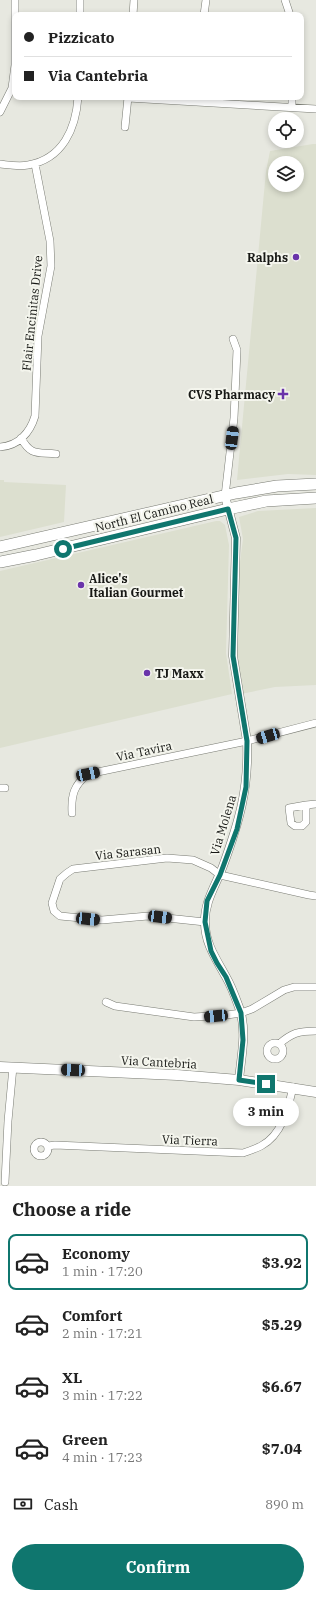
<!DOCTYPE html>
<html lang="en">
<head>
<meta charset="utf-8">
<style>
  :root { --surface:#fff; --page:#f6f6f6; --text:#222; --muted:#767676; --line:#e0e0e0; --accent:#0f766e }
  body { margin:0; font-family:"IBM Plex Serif",serif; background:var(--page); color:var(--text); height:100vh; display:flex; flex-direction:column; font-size:15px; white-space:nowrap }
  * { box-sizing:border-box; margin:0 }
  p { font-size:13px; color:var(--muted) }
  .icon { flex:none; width:22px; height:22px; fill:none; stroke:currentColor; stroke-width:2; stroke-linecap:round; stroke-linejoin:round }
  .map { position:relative; height:1186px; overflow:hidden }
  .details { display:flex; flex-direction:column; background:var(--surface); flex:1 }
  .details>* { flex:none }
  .banner { position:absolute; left:12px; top:12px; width:292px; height:88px; border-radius:8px; box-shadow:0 2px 6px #0003; display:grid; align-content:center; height:88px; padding:0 12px; background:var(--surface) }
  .buttons { position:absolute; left:268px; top:112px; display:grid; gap:8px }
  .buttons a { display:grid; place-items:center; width:36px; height:36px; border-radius:50%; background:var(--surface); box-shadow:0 2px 6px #0003; font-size:20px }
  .end { position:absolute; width:18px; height:18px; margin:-9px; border:5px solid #0f766e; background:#fff; box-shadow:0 0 0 2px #fff }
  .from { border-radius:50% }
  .bubble { position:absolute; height:28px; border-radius:14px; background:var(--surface); box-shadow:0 2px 6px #0003; font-size:13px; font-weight:700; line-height:28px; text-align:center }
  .car { position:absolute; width:12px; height:24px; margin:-12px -6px; border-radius:5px; box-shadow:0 0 3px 1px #0007; background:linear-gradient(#222 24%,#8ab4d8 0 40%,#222 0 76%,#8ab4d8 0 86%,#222 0) }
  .banner b { display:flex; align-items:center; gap:14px; height:38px; font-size:15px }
  .banner b+b { border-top:1px solid var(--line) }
  .banner i { width:10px; height:10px; background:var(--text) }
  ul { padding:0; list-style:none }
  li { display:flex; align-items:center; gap:12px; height:56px; margin:0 8px 6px; padding:0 4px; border:2px solid transparent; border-radius:8px }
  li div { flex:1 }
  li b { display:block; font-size:15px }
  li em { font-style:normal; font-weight:700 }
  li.active { border-color:var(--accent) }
  li>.icon { width:36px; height:36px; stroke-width:1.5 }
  h2 { padding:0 12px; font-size:18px; line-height:48px }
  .pay { display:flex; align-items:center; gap:10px; height:44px; padding:0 12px; font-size:15px }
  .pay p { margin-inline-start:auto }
  .button { display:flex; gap:8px; margin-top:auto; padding:8px 12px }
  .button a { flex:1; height:46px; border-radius:24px; background:var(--accent); color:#fff; font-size:16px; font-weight:700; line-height:46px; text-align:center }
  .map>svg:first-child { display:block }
</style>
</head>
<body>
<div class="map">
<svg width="316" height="1186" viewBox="0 0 316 1186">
  <rect width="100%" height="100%" fill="#e7e8e0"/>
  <path fill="#dcdfcf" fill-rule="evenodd" d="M313,144H316V475L288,474L237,480L266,171L270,151ZM275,163H297V185H275Z
    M0,480H4V482L66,485L64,522L0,537Z
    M316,508V685L275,687L241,694L235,648L238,576L243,539L239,517L258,511Z
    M216,521H220L225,525L229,545L226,653L232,694L0,748V571Z"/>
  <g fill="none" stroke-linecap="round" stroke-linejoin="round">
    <g stroke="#797b73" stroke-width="8">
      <path id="minor" d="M285,0L290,15
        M80,15V0
        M133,15L134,0
        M204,15L206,0
        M128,98L316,109
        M292,107V97
        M0,112L12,88L15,65V0
        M125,127L128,97
        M0,164C9,165 19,167 28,165C63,159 76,128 78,97
        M21,438C31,456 37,452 56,454
        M0,447C18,446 30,433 35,416L38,336L51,266L50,241L35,164
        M225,496L234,418L237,350L233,339
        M0,788H5
        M306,805V822L302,826H295L291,823L289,808Z
        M306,805L316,804
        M72,813C71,795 74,785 88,774L247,741L316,723
        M205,922L148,916L102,920L60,916L54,911L52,903L60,879L67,873L73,869L167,858L193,860L211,868L220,875L309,895L316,896
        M106,1002L115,1006L194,1017L227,1015L241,1013L252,1009L284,990L294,987H316
        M267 1051a8 8 0 1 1 16 0a8 8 0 1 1-16 0Z
        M279,1044C292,1033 298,1031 316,1031
        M34 1149a7 7 0 1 1 14 0a7 7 0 1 1-14 0Z
        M48,1146L55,1145L243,1153C249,1151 255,1149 261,1146C282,1135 288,1109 293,1087
        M5,1182L8,1121L13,1067"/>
    </g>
    <g stroke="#797b73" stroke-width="9">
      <path id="tertiary" d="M225,496L236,538L233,656L247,741C249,789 239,822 223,866C216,885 204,902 205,923C205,944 217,960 226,977C232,987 236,999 240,1010C247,1033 241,1057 239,1080"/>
    </g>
    <g stroke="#797b73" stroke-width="11">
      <path id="secondary" d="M0,1067L177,1075L239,1080L316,1092"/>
    </g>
    <g stroke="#797b73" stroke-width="12">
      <path id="primary" d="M0,547L236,493L277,486L316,484
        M0,562L36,555L228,509L266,501L316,498"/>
    </g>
    <use href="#minor" stroke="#fff" stroke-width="7"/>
    <use href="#tertiary" stroke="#fff" stroke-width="8"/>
    <use href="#secondary" stroke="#fff" stroke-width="10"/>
    <use href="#primary" stroke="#fff" stroke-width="11"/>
  </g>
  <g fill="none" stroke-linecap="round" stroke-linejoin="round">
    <path stroke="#0f766e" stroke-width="5" d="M63,549L228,509L236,538L233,656L247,741L246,787L237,829L220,875L207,901L205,922L211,951L217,963L226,977L241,1013L243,1040L239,1080L266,1084"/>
  </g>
  <g fill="#6a34aa" stroke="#f4f5ed" stroke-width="1.5">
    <circle cx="296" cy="257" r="4"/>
    <path d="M281 388h4v4h4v4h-4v4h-4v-4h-4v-4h4z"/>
    <circle cx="81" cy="585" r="4"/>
    <circle cx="147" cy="673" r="4"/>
  </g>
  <g text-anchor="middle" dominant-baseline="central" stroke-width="4" stroke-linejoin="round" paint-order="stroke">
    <g font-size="12" font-weight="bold" fill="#171815" stroke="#f4f5ed" text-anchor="end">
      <text x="288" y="257">Ralphs</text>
      <text x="275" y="394">CVS Pharmacy</text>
      <text x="89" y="578" text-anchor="start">Alice's<tspan x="89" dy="14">Italian Gourmet</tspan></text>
      <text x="155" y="673" text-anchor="start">TJ Maxx</text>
    </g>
    <g font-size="12" fill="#171815" stroke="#f4f5ed">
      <text transform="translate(32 313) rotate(-84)">Flair Encinitas Drive</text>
      <text transform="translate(154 513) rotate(-14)">North El Camino Real</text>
      <text transform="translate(144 751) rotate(-12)">Via Tavira</text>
      <text transform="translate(223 825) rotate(-73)">Via Molena</text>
      <text transform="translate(128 852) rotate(-6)">Via Sarasan</text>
      <text transform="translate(159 1062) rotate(3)">Via Cantebria</text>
      <text transform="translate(190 1140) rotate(2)">Via Tierra</text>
    </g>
  </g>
</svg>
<div class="buttons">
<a><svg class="icon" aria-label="locate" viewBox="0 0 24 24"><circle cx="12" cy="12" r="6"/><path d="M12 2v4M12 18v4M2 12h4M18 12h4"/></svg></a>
<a><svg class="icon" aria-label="layers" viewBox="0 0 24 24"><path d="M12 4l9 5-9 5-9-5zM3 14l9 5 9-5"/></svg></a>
</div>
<i class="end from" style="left:63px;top:549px"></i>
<i class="end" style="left:266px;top:1084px"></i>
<div class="bubble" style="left:233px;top:1098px;width:66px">3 min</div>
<i class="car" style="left:232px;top:438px;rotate:7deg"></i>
<i class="car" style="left:268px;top:736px;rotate:254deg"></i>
<i class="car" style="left:88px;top:774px;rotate:78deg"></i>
<i class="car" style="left:160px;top:917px;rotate:97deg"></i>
<i class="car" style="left:88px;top:919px;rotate:96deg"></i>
<i class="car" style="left:216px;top:1016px;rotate:265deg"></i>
<i class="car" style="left:73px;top:1070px;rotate:273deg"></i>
<div class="banner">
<b><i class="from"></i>Pizzicato</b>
<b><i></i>Via Cantebria</b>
</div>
</div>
<section class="details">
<h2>Choose a ride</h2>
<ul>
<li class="active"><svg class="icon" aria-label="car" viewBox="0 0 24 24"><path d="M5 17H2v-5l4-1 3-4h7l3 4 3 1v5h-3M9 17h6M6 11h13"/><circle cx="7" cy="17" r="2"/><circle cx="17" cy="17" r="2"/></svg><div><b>Economy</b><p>1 min · 17:20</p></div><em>$3.92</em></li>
<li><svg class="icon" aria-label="car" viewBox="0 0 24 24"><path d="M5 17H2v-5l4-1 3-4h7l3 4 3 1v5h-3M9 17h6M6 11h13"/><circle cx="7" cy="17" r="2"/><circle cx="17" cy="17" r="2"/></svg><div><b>Comfort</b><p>2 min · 17:21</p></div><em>$5.29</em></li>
<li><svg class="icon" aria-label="car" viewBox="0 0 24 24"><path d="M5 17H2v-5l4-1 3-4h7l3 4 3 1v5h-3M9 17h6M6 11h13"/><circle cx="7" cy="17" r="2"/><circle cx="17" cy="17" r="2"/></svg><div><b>XL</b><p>3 min · 17:22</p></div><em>$6.67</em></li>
<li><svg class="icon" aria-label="car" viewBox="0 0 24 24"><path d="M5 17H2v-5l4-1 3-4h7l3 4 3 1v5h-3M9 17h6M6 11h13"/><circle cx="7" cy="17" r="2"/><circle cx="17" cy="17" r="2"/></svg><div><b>Green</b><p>4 min · 17:23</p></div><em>$7.04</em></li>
</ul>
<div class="pay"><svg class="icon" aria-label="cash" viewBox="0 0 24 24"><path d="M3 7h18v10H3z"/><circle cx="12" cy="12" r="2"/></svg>Cash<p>890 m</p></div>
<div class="button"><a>Confirm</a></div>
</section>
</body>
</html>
